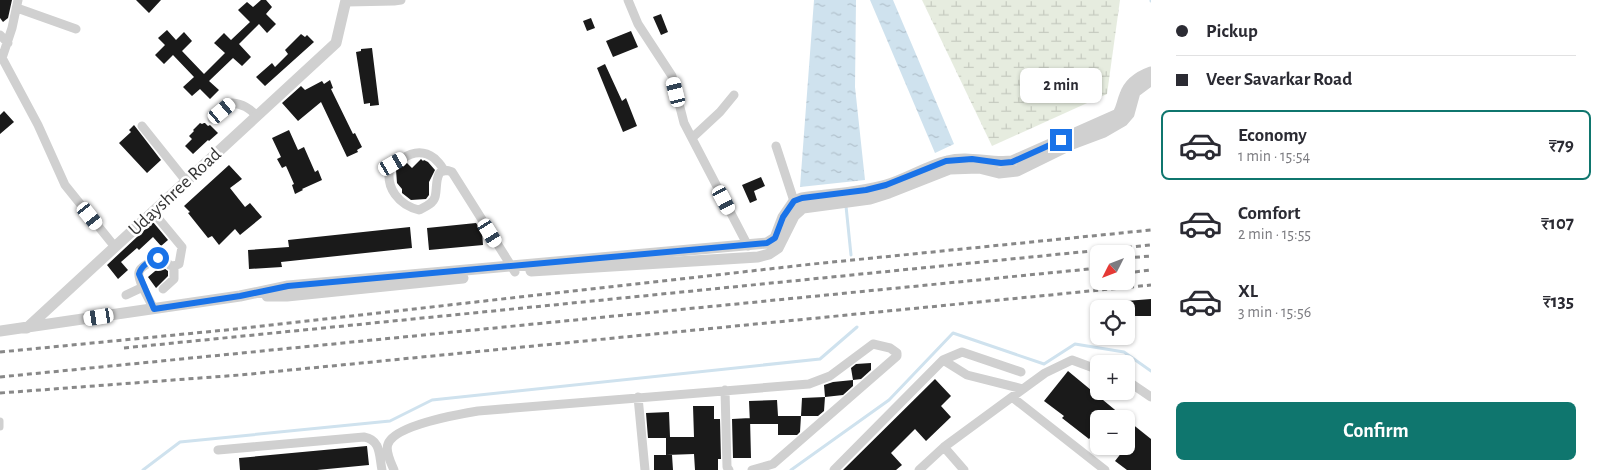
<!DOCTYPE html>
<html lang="en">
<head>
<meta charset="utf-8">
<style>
  :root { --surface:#fff; --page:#f7f7f7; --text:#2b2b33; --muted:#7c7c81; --line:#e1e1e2; --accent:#0f766e }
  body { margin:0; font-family:"Alegreya Sans",sans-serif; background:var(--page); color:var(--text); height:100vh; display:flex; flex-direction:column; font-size:19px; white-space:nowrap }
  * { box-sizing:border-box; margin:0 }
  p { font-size:16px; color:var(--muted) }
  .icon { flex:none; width:28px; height:28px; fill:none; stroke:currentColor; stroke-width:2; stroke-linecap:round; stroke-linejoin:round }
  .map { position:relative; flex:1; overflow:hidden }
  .side { display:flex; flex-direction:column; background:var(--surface); width:450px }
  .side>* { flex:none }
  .banner { display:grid; align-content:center; height:110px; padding:0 25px; background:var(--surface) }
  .needle { width:32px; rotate:228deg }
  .fabs { position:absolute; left:1090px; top:245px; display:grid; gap:10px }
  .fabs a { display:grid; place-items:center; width:45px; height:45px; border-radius:8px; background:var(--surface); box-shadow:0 1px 4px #0004; font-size:25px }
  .end { position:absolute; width:22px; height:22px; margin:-11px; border:6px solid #1a73e8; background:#fff; box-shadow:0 0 0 2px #fff }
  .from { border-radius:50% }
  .bubble { position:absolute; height:35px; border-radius:8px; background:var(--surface); box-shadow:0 1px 4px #0004; font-size:16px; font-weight:600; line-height:35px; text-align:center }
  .car { position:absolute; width:15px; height:30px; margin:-15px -8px; border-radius:6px; box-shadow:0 0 4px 1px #0007; background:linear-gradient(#fff 24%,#345 0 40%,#fff 0 76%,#345 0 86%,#fff 0) }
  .banner b { display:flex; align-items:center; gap:18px; height:48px; font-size:19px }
  .banner b+b { border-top:1px solid var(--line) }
  .banner i { width:12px; height:12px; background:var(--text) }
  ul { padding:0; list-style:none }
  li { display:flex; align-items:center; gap:15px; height:70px; margin:0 10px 8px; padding:0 15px; border:2px solid transparent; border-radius:8px }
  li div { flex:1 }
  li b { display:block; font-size:19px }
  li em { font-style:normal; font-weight:600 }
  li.selected { border-color:var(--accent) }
  li>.icon { width:45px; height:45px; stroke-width:1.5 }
  .cta { display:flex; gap:10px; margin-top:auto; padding:10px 25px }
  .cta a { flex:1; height:58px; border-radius:8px; background:var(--accent); color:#fff; font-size:20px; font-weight:600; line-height:58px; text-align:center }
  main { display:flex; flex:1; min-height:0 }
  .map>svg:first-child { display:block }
</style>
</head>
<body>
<main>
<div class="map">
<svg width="1151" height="470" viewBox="0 0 1151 470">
  <defs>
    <pattern id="wetland-marsh" width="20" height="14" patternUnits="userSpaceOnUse" patternTransform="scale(1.25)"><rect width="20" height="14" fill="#e6ecdf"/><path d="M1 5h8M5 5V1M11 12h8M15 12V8" fill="none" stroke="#c6cbc0"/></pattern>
    <pattern id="water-ripples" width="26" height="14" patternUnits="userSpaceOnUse" patternTransform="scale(1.25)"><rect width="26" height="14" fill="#cfe2ee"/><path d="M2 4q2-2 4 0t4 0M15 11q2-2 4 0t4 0" fill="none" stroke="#b2c2cd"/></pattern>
  </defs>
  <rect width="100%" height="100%" fill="#fff"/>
  <path fill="url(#wetland-marsh)" d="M922,0H1120L1107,94L992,146Z"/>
  <path fill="url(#water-ripples)" d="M814,0H856L855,87L865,180L800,187Z
    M870,0H893L954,144L935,153Z"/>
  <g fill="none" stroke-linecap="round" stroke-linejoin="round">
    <path stroke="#cfe2ee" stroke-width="3" d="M1151,0V1
      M846,206L851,255
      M143,470L180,442L390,421L432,400L820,359L857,327
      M791,470L889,400L953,333L1044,364L1075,344L1124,352L1151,371"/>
  </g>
  <path fill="#1a1a1a" d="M0,0H12L8,18L3,22L0,18Z
    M136,0H161L149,13Z
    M261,0H266L272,7L266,14L276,24L267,33L259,24L239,44L251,57L242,66L233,58L209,81L219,90L210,99L200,89L192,96L183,87L194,77L173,55L164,64L155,55L165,45L158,38L167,30L176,40L184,32L192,41L182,51L204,74L225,53L214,43L224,33L231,40L250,22L238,10L247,2L253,7Z
    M661,14L668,32L661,35L653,17Z
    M591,18L595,28L587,31L583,21Z
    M631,31L638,47L613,57L606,41Z
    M301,34L305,37L307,35L314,42L265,86L256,77L272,63L275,67L288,54L285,50Z
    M372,48L379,105L370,106V103L364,104L356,52L361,51V49Z
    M605,64L622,101L626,98L637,126L623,132L597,68Z
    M330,80L333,88L331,89L353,134L355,133L362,147L357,150L358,152L347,157L321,102L298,121L282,103L301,86L305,90L322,81L324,84Z
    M4,111L14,122L0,134V115Z
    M200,123L202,124L204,123H205L208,126L210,125L218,133L209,141L208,140L193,154L185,146L192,139L189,136L194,131L193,130Z
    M134,125L161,160L147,173L119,143L131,132L129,130Z
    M289,130L298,150L304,147L315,172L318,170L322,180L302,189L303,190L295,194L292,185L294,184L286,166L282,168L277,159L281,157L272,138Z
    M421,159L423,161L424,160L428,162L435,170L429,182V195L426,199L411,200L402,193V189L397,183L396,170L407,163L412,168Z
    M229,165L242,179L230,188L245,207L250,203L262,217L240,235L235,229L219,245L212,236L208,238L188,213L190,212L184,206Z
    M761,177L765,186L754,191L757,200L750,203L742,185Z
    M153,222L168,240L161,246L153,237L139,250L137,248L121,262L128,270L118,279L107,265Z
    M476,223L482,231L483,245L429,250L427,228Z
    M410,227L412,248L281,262L282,267L249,269L248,250L289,247L288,240Z
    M161,266L168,271V276L156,288L148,277Z
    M1151,299V316H1129L1126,301Z
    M871,363V370L861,379L853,380L851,368L856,364Z
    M1068,371L1126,419H1099V428L1089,439L1062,418L1064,416L1044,401Z
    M935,379L951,396L941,406L951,417L926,441L915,429L891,453L902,465L896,470H843Z
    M853,380V386L843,395L825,397L824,385L833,382Z
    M825,397L824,411L818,416H801L802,398Z
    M777,400L778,416H801L800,432L797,435H778V424H750L749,401Z
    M693,406H714V419H720L721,459H718V470H695L694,454L666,455V438H648L646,413L669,412L670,437H694Z
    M750,418L751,458H733L732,419Z
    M1126,419L1151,439V470H1127L1115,461L1126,447Z
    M367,446L369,465L317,470H240L239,458Z
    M654,455H672L673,470H654Z"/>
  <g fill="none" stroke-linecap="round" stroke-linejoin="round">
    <path stroke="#d0d0d0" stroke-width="7" d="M0,421V427"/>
    <path stroke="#d0d0d0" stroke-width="9" d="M628,0L638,24L672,76L684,123L748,246
      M347,2L394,1L401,0
      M17,8L76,29
      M0,35L8,43
      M0,54L38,125L65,185L115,247
      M2,58L12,28L18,0
      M212,119L232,103C243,104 249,108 257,116
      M142,126L186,181
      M692,138L720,112L734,95
      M776,146L794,201
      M444,171C442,165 438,162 434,158C418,146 403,157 390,167C385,188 399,205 419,210C425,207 433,204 435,197C438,188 433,164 452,172L515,272
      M153,212L182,247L179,264C167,270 168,259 158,258C153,258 151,261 147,264C144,266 140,268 139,272C137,280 150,301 154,309
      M163,289L174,279V266
      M126,295L143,287
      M943,360L967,375L1023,389L1045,373L1072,360L1099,370
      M1126,380L1151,397
      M725,390L727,467L729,470
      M638,397L645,470
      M1012,397L1105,470
      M944,447L964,470
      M218,450L364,437C381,440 379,455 382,470
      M394,470C391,463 385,451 388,444C395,425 460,414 478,411L809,384L830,376L873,344L890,348L897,353V356L773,464L752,470
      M834,470L943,360L962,352L1021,372
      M919,470L944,447L1023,389"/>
    <path stroke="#d0d0d0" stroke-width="11" d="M531,271L758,257L769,254L778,248L794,216L803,208L870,199L889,193L950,169L979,168L999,173L1017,171L1072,144L1104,132L1123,121L1129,114L1135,92L1151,80
      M267,296H287L463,278
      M27,328L336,43L346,0
      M0,331L240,296L288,286L767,243L775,238L783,217L794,201L802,198C829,194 859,193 886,185C907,179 926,166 947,161C969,155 990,164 1012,161L1118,114C1122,107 1122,102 1125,95C1129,83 1140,76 1151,72"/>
    <path stroke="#888" stroke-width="3" stroke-dasharray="5 4" stroke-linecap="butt" d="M1126,258L1151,256
      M1126,273L1151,270
      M124,348L1151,245
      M0,352L236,329L813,264L1151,230
      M0,377L1099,268
      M0,393L240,375L1151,285"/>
  </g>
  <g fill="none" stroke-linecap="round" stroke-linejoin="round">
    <path stroke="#1a73e8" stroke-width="6" d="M158,258C150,260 141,266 139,274L154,309L240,296L288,286L767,243L775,238L783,217L794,201L802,198L866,190L886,185L946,161L972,159L1001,163L1012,162L1061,140"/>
  </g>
  <g text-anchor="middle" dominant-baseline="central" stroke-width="5" stroke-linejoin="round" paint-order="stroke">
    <g font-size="19" fill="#333" stroke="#fff">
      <text transform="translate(175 192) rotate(-43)">Udayshree Road</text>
    </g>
  </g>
</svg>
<div class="fabs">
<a><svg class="needle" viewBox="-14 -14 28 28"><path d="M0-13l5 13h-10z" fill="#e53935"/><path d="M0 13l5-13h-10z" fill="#7c7c81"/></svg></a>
<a><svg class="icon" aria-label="locate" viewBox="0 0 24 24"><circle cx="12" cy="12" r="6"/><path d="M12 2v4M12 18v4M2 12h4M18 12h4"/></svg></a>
<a>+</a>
<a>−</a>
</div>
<i class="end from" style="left:158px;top:258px"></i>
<i class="end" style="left:1061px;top:140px"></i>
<div class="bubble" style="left:1020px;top:68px;width:82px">2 min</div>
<i class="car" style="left:676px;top:92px;rotate:346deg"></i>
<i class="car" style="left:222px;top:111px;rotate:50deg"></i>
<i class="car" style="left:393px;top:164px;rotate:60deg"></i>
<i class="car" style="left:724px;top:200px;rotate:152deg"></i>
<i class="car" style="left:90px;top:216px;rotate:141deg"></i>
<i class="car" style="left:490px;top:233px;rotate:148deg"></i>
<i class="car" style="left:99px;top:317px;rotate:261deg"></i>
</div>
<section class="side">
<div class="banner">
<b><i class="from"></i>Pickup</b>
<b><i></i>Veer Savarkar Road</b>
</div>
<ul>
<li class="selected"><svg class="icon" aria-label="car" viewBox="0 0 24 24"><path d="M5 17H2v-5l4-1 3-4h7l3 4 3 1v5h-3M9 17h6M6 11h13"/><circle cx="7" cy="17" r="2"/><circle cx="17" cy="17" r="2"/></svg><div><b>Economy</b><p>1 min · 15:54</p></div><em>₹79</em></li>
<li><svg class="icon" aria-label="car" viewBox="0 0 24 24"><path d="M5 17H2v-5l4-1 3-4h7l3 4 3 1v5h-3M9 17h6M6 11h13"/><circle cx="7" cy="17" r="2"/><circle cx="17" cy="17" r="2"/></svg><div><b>Comfort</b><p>2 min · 15:55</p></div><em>₹107</em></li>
<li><svg class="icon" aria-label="car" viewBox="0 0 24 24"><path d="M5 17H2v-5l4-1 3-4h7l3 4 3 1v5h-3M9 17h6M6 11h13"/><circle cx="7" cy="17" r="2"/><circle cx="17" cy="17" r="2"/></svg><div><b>XL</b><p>3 min · 15:56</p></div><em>₹135</em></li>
</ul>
<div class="cta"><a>Confirm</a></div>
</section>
</main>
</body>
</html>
